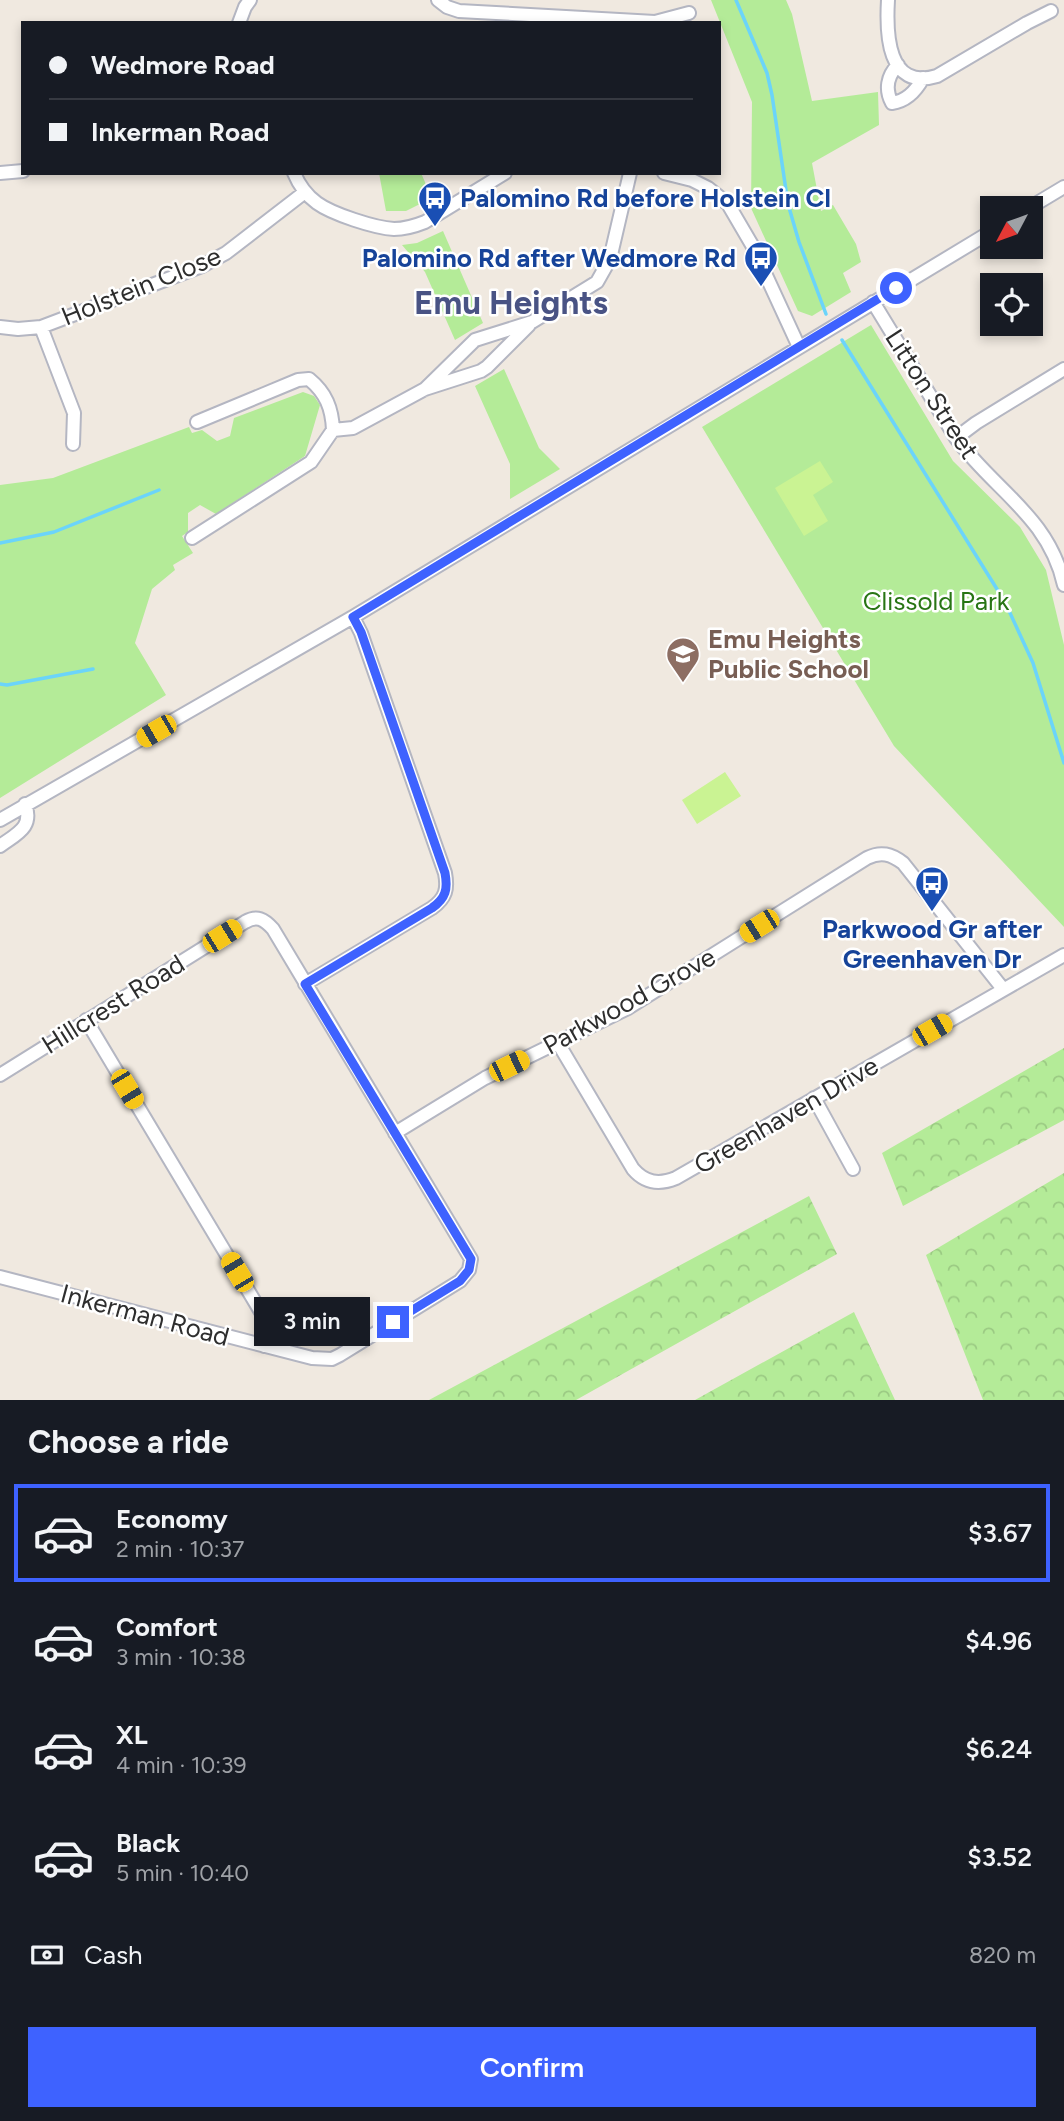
<!DOCTYPE html>
<html lang="en">
<head>
<meta charset="utf-8">
<style>
  :root { --surface:#171b24; --page:#20242c; --text:#f1f3f6; --muted:#9ea1a6; --line:#363941; --accent:#3e62ff }
  body { margin:0; font-family:Figtree,sans-serif; background:var(--page); color:var(--text); height:100vh; display:flex; flex-direction:column; font-size:26px; white-space:nowrap }
  * { box-sizing:border-box; margin:0 }
  p { font-size:23px; color:var(--muted) }
  .icon { flex:none; width:38px; height:38px; fill:none; stroke:currentColor; stroke-width:2; stroke-linecap:round; stroke-linejoin:round }
  .map { position:relative; height:1400px; overflow:hidden }
  .panel { display:flex; flex-direction:column; background:var(--surface); flex:1 }
  .panel>* { flex:none }
  .guide { position:absolute; left:21px; top:21px; width:700px; height:154px; border-radius:0px; box-shadow:0 4px 10px #0003; display:grid; align-content:center; height:154px; padding:0 28px; background:var(--surface) }
  .needle { width:46px; rotate:229deg }
  .tools { position:absolute; left:980px; top:196px; display:grid; gap:14px }
  .tools a { display:grid; place-items:center; width:63px; height:63px; border-radius:0px; background:var(--surface); box-shadow:0 4px 10px #0003; font-size:35px }
  .end { position:absolute; width:32px; height:32px; margin:-16px; border:9px solid #3e62ff; background:#fff; box-shadow:0 0 0 4px #fff }
  .from { border-radius:50% }
  .bubble { position:absolute; height:49px; border-radius:0px; background:var(--surface); box-shadow:0 4px 10px #0003; font-size:23px; font-weight:600; line-height:49px; text-align:center }
  .car { position:absolute; width:21px; height:42px; margin:-21px -10px; border-radius:9px; box-shadow:0 0 5px 2px #0007; background:linear-gradient(#f5c518 24%,#345 0 40%,#f5c518 0 76%,#345 0 86%,#f5c518 0) }
  .guide b { display:flex; align-items:center; gap:24px; height:66px; font-size:26px }
  .guide b+b { border-top:2px solid var(--line) }
  .guide i { width:18px; height:18px; background:var(--text) }
  ul { padding:0; list-style:none }
  li { display:flex; align-items:center; gap:21px; height:98px; margin:0 14px 10px; padding:0 14px; border:4px solid transparent; border-radius:0px }
  li div { flex:1 }
  li b { display:block; font-size:26px }
  li em { font-style:normal; font-weight:600 }
  li.active { border-color:var(--accent) }
  li>.icon { width:63px; height:63px; stroke-width:1.5 }
  h2 { padding:0 28px; font-size:32px; line-height:84px }
  .pay { display:flex; align-items:center; gap:18px; height:77px; padding:0 28px; font-size:26px }
  .pay p { margin-inline-start:auto }
  .cta { display:flex; gap:14px; margin-top:auto; padding:14px 28px }
  .cta a { flex:1; height:80px; border-radius:0px; background:var(--accent); color:#fff; font-size:28px; font-weight:600; line-height:80px; text-align:center }
  .map>svg:first-child { display:block }
</style>
</head>
<body>
<div class="map">
<svg width="1064" height="1400" viewBox="0 0 1064 1400">
  <defs>
    <pattern id="forest-crowns" width="20" height="18" patternUnits="userSpaceOnUse" patternTransform="scale(1.75)"><rect width="20" height="18" fill="#b4eb98"/><path d="M2 6a3 3 0 1 1 6 0M12 15a3 3 0 1 1 6 0" fill="none" stroke="#9bca83"/></pattern>
  </defs>
  <rect width="100%" height="100%" fill="#f0e9e0"/>
  <path fill="url(#forest-crowns)" d="M1064,1048V1120L903,1206L882,1153Z
    M1064,1173V1400H983L926,1255Z
    M809,1196L837,1254L576,1400H429Z
    M854,1312L895,1400H695Z"/>
  <path fill="#b4eb98" d="M711,0H786L792,14L812,101L878,92L879,125L812,163L821,211L833,205L856,244L861,262L843,273L851,292L812,316L798,311L751,208L752,102Z
    M379,173H421L432,198L406,211H386Z
    M443,231L483,323L455,340L425,272L402,245L417,243Z
    M871,325L953,461L1020,527L1046,570L1064,645V927L894,746L702,427Z
    M504,369L539,448L560,469L510,499V464L475,386Z
    M303,392L314,396L320,405L305,456L216,514L200,505L188,513V532L182,536L193,553L173,565L175,570L152,589L135,643L166,695L0,798V485L53,478L189,427L192,433L202,430L217,441L230,436L234,418Z"/>
  <path fill="#caf393" d="M820,461L833,482L813,495L828,521L804,536L775,488Z
    M725,772L741,796L697,824L682,800Z"/>
  <g fill="none" stroke-linecap="round" stroke-linejoin="round">
    <path stroke="#6bd4fa" stroke-width="3.5" d="M736,0L767,73L772,95L788,204L799,242L826,314
      M842,340L1005,602L1033,663L1064,763
      M0,543L54,532L159,490
      M0,684L7,685L93,669"/>
    <g stroke="#b4b6c2" stroke-width="16">
      <path id="minor" d="M438,0L447,7L459,11L655,22L689,13
        M888,0C886,33 887,91 937,76L1027,23L1051,11
        M239,23L245,7L250,0
        M898,65C887,76 885,90 892,103C907,101 916,91 923,78
        M0,173L23,171
        M294,173C299,185 306,195 317,203C332,214 375,228 394,229C405,229 415,226 425,222L505,173
        M664,173L692,180L708,188L728,204L752,245L799,347
        M1029,208L1064,187
        M873,302L956,438C994,490 1049,517 1064,585
        M0,327L18,329L41,327L202,266L226,253L305,192
        M41,327L74,413L73,444
        M425,389L475,340L532,322L597,282L610,259L630,173
        M197,422L298,380L309,379C326,393 332,408 333,430
        M333,430L353,428L425,389L481,371L487,367L529,325
        M956,438L976,423L1064,369
        M192,538L311,462L333,430
        M0,820L353,617L992,231
        M0,846C16,834 34,828 25,804
        M305,984L432,908C446,898 448,889 445,873L361,633L353,617
        M86,1020L264,1317L266,1326L264,1346
        M558,1043L633,1169C645,1183 659,1185 676,1178L1064,955
        M0,1075L245,922C257,915 264,919 273,929L471,1259L469,1270L460,1281L340,1355L332,1359L312,1358L0,1277
        M814,1098L853,1169
        M395,1133L485,1078L628,1008L867,858C881,851 891,854 903,863L1003,989"/>
    </g>
    <use href="#minor" stroke="#fff" stroke-width="12"/>
  </g>
  <g fill="none" stroke-linecap="round" stroke-linejoin="round">
    <path stroke="#3e62ff" stroke-width="9" d="M393,1322L460,1281L469,1270L471,1259L305,984L432,908C446,898 448,889 445,873L361,632L353,617L896,288"/>
  </g>
  <defs>
    <g id="bus-pin" transform="scale(1.75)"><path d="M0 17L-7.5 6A9.5 9.5 0 1 1 7.5 6Z" fill="#1a4fb4" stroke="#fff"/><path d="M-5-6H5V4H4V6H2V4H-2V6H-4V4H-5ZM-3.5-4V0h7V-4ZM-3.5 1.2v1.5H-2V1.2ZM2 1.2v1.5H3.5V1.2Z" fill="#fff"/></g>
    <g id="school-pin" transform="scale(1.75)"><path d="M0 17L-7.5 6A9.5 9.5 0 1 1 7.5 6Z" fill="#8d6e63" stroke="#fff"/><path d="M0-5L7-2L0 1L-7-2ZM-4 1L0 2.5L4 1V4Q0 6-4 4Z" fill="#fff"/></g>
  </defs>
  <g fill-rule="evenodd">
    <use href="#bus-pin" x="435" y="198"/>
    <use href="#bus-pin" x="761" y="258"/>
    <use href="#school-pin" x="683" y="654"/>
    <use href="#bus-pin" x="932" y="883"/>
  </g>
  <g text-anchor="middle" dominant-baseline="central" stroke-width="5" stroke-linejoin="round" paint-order="stroke">
    <g font-size="26" font-weight="bold" fill="#164399" stroke="#fff" text-anchor="start">
      <text x="460" y="198">Palomino Rd before Holstein Cl</text>
      <text x="736" y="258" text-anchor="end">Palomino Rd after Wedmore Rd</text>
      <text x="932" y="929" text-anchor="middle">Parkwood Gr after<tspan x="932" dy="30">Greenhaven Dr</tspan></text>
    </g>
    <g font-size="26" fill="#2e2e2e" stroke="#fff">
      <text transform="translate(141 286) rotate(-22)">Holstein Close</text>
      <text transform="translate(932 394) rotate(57)">Litton Street</text>
      <text transform="translate(629 1001) rotate(-29)">Parkwood Grove</text>
      <text transform="translate(113 1004) rotate(-32)">Hillcrest Road</text>
      <text transform="translate(786 1115) rotate(-30)">Greenhaven Drive</text>
      <text transform="translate(145 1315) rotate(15)">Inkerman Road</text>
    </g>
    <g font-size="26" fill="#287514" stroke="#fff">
      <text x="936" y="601">Clissold Park</text>
    </g>
    <g font-size="26" font-weight="bold" fill="#785e54" stroke="#fff" text-anchor="start">
      <text x="708" y="639">Emu Heights<tspan x="708" dy="30">Public School</tspan></text>
    </g>
    <g font-size="33" font-weight="bold" fill="#495384" stroke="#fff">
      <text x="511" y="302">Emu Heights</text>
    </g>
  </g>
</svg>
<div class="tools">
<a><svg class="needle" viewBox="-14 -14 28 28"><path d="M0-13l5 13h-10z" fill="#e53935"/><path d="M0 13l5-13h-10z" fill="#9ea1a6"/></svg></a>
<a><svg class="icon" aria-label="locate" viewBox="0 0 24 24"><circle cx="12" cy="12" r="6"/><path d="M12 2v4M12 18v4M2 12h4M18 12h4"/></svg></a>
</div>
<i class="end from" style="left:896px;top:288px"></i>
<i class="end" style="left:393px;top:1322px"></i>
<div class="bubble" style="left:254px;top:1297px;width:116px">3 min</div>
<i class="car" style="left:156px;top:731px;rotate:240deg"></i>
<i class="car" style="left:759px;top:926px;rotate:238deg"></i>
<i class="car" style="left:222px;top:936px;rotate:58deg"></i>
<i class="car" style="left:932px;top:1030px;rotate:60deg"></i>
<i class="car" style="left:509px;top:1066px;rotate:64deg"></i>
<i class="car" style="left:127px;top:1089px;rotate:149deg"></i>
<i class="car" style="left:237px;top:1272px;rotate:329deg"></i>
<div class="guide">
<b><i class="from"></i>Wedmore Road</b>
<b><i></i>Inkerman Road</b>
</div>
</div>
<section class="panel">
<h2>Choose a ride</h2>
<ul>
<li class="active"><svg class="icon" aria-label="car" viewBox="0 0 24 24"><path d="M5 17H2v-5l4-1 3-4h7l3 4 3 1v5h-3M9 17h6M6 11h13"/><circle cx="7" cy="17" r="2"/><circle cx="17" cy="17" r="2"/></svg><div><b>Economy</b><p>2 min · 10:37</p></div><em>$3.67</em></li>
<li><svg class="icon" aria-label="car" viewBox="0 0 24 24"><path d="M5 17H2v-5l4-1 3-4h7l3 4 3 1v5h-3M9 17h6M6 11h13"/><circle cx="7" cy="17" r="2"/><circle cx="17" cy="17" r="2"/></svg><div><b>Comfort</b><p>3 min · 10:38</p></div><em>$4.96</em></li>
<li><svg class="icon" aria-label="car" viewBox="0 0 24 24"><path d="M5 17H2v-5l4-1 3-4h7l3 4 3 1v5h-3M9 17h6M6 11h13"/><circle cx="7" cy="17" r="2"/><circle cx="17" cy="17" r="2"/></svg><div><b>XL</b><p>4 min · 10:39</p></div><em>$6.24</em></li>
<li><svg class="icon" aria-label="car" viewBox="0 0 24 24"><path d="M5 17H2v-5l4-1 3-4h7l3 4 3 1v5h-3M9 17h6M6 11h13"/><circle cx="7" cy="17" r="2"/><circle cx="17" cy="17" r="2"/></svg><div><b>Black</b><p>5 min · 10:40</p></div><em>$3.52</em></li>
</ul>
<div class="pay"><svg class="icon" aria-label="cash" viewBox="0 0 24 24"><path d="M3 7h18v10H3z"/><circle cx="12" cy="12" r="2"/></svg>Cash<p>820 m</p></div>
<div class="cta"><a>Confirm</a></div>
</section>
</body>
</html>
